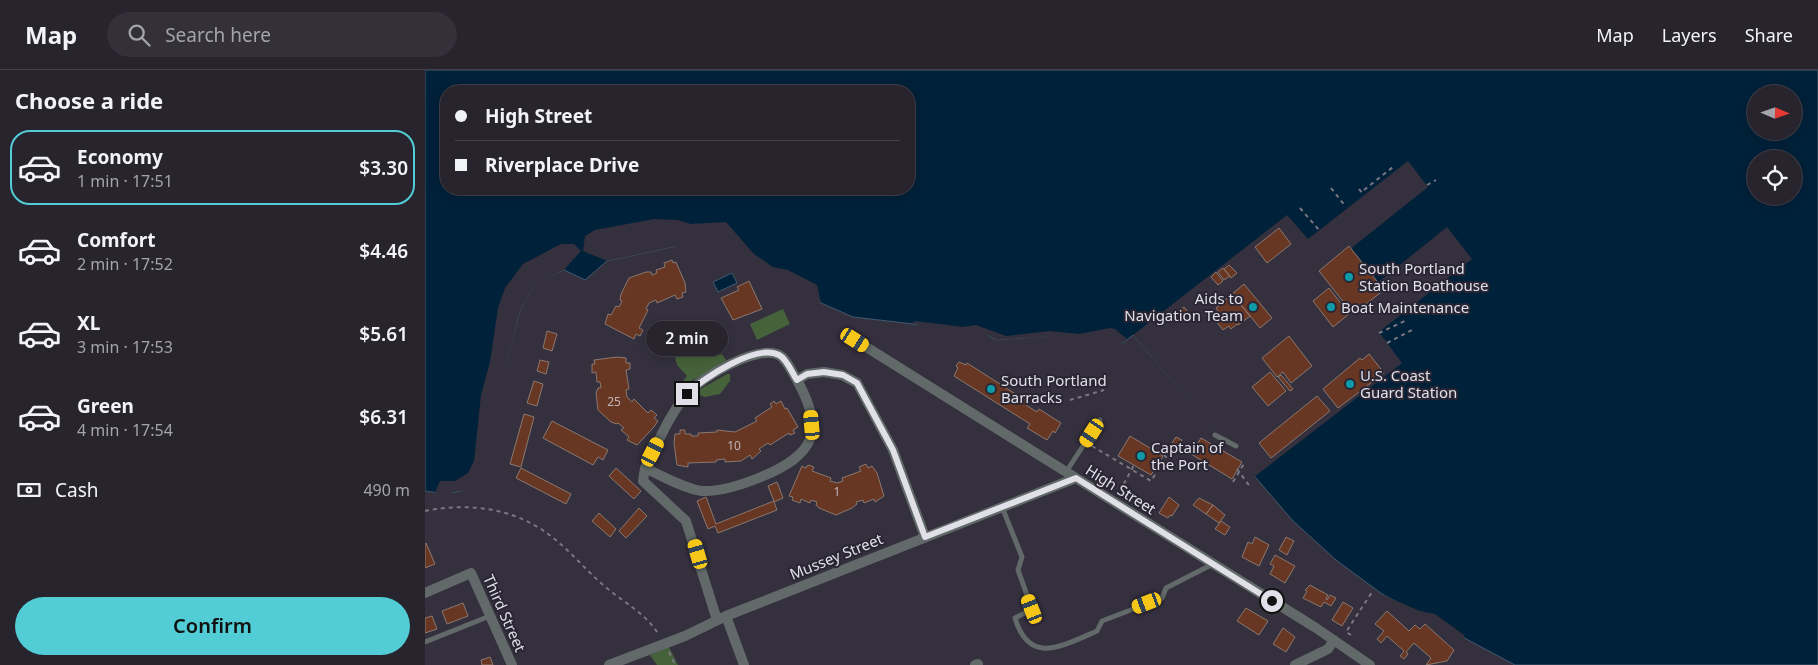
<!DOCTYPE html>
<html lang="en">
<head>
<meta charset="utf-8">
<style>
  :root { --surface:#27242e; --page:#33303a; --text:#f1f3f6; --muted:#a4a4aa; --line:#43414a; --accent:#52ccd5 }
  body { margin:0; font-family:"Noto Sans",sans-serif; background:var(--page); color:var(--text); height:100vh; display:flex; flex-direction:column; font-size:19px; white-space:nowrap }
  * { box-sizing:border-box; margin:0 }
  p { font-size:16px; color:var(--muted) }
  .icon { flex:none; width:28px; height:28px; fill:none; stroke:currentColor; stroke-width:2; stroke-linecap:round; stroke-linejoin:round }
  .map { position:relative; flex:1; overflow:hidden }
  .sheet { display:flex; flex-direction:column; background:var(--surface); width:425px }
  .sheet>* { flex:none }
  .top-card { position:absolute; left:15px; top:15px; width:475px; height:110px; border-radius:20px; box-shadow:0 2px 12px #0003,0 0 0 1px var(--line); display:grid; align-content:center; height:110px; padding:0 15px; background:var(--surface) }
  .needle { width:32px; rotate:92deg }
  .controls { position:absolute; left:1322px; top:15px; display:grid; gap:10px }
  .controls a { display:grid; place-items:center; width:55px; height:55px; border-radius:50%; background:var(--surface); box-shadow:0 2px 12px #0003,0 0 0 1px var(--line); font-size:25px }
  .end { position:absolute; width:22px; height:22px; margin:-11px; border:6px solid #e1dfe8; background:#111; box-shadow:0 0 0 2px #111 }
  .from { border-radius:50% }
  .bubble { position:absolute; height:35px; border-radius:18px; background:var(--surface); box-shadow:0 2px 12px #0003,0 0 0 1px var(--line); font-size:16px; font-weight:600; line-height:35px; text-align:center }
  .car { position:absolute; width:15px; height:30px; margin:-15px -8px; border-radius:6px; box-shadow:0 0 4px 1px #0007; background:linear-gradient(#f5c518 24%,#345 0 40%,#f5c518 0 76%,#345 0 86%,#f5c518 0) }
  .top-card b { display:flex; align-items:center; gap:18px; height:48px; font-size:19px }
  .top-card b+b { border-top:1px solid var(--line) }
  .top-card i { width:12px; height:12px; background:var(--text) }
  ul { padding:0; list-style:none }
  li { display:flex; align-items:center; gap:15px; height:75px; margin:0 10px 8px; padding:0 5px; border:2px solid transparent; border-radius:20px }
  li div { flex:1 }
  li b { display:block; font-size:19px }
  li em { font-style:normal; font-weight:600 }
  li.on { border-color:var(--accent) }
  li>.icon { width:45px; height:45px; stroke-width:1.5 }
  h2 { padding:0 15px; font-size:22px; line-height:60px }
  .pay { display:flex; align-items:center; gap:12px; height:55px; padding:0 15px; font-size:19px }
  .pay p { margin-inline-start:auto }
  .primary-button { display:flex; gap:10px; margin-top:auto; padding:10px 15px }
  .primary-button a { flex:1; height:58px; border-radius:30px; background:var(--accent); color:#111; font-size:20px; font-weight:600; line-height:58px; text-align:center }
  header { display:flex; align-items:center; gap:30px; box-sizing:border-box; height:70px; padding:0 25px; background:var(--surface); border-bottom:1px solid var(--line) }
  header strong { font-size:24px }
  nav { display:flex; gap:28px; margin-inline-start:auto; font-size:18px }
  .search { width:350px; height:45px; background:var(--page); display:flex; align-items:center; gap:12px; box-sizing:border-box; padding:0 18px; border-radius:28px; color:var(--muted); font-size:19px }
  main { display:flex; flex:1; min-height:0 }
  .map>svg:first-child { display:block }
</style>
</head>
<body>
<header>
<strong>Map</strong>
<div class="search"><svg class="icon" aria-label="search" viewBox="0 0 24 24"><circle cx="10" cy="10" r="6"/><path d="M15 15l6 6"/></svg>Search here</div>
<nav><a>Map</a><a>Layers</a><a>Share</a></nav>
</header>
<main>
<section class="sheet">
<h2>Choose a ride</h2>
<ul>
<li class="on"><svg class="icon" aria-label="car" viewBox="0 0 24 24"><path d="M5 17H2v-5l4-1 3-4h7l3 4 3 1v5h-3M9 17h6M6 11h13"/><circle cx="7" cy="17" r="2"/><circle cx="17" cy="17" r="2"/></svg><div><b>Economy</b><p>1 min · 17:51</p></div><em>$3.30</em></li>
<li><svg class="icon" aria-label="car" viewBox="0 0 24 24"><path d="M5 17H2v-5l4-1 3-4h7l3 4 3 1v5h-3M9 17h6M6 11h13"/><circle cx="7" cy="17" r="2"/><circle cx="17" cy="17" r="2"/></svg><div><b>Comfort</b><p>2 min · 17:52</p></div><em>$4.46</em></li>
<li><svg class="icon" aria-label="car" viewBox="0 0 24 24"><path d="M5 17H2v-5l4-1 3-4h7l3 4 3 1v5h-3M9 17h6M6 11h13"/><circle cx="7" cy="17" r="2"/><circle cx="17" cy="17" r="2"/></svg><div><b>XL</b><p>3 min · 17:53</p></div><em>$5.61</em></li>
<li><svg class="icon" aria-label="car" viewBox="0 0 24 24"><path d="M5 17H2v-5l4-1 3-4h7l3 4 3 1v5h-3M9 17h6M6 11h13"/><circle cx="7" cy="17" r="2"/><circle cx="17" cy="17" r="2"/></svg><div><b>Green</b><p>4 min · 17:54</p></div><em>$6.31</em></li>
</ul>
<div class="pay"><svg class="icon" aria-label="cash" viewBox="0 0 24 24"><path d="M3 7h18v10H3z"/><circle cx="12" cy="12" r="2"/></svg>Cash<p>490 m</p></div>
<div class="primary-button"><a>Confirm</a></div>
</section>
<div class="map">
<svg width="1393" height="595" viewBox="0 0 1393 595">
  <rect width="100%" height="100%" fill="#34303e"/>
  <path fill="#46623b" d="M358,239L365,254L332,270L325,254Z
    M268,265L281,271L289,287L297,284L301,290L299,293L259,315L257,312L262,306L252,295L249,282L255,271Z
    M302,304H305V311L295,324L280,327L272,324V321Z
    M244,577L253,595H232L225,585Z"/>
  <path fill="#00213a" stroke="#445a6e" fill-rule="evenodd" d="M0,0H1393V595H1090L957,524L911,490L868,451L708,265L698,273L682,264L632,265L571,270L558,262L428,247L396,233L381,215L344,200L302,169L260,178L247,177L182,191L160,210L139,200L111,212L95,240L49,414C34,425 18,424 0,421ZM21,21H484V119H21ZM1331,24H1369V61H1331ZM1331,89H1369V126H1331Z
    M307,203L312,213L293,222L288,212Z"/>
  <path fill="#34303e" d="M983,91L1003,117L899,200L926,234L1022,157L1047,189L954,262L977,293L829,407L708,265L862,145L883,169Z
    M229,149L253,150L266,154L301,152L329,184L348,197L363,200L392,215L396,233L379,217L366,210L342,202L303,173L298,191L274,195L266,194L258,180L247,177L182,191L158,181L160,166L170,160Z
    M136,174H149L156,181L139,200L111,213L95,240L51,414L45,419L27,422L26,425H9L15,411H30L43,403L49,391L56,325L65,292L73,238L80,218L98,194Z
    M490,251L538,257L551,255L581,266L625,261L654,264L685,258L690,259L702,269L698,273L682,267L629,266L571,270L566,266L545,262L504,258L487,253Z
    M958,525L995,541L1010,544L1039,565V570L957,527Z"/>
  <path fill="#683723" stroke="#8a7870" d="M854,158L866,174L842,193L830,177Z
    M924,176L959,220L928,244L894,201Z
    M247,190L248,193L251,192L260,213L261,222L257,223L258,227L252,229L250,225L232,233L231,230L224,233L221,239L223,240L214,258L218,260L215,266L211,264L209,269L180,254L183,244L186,245L191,236L194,237L197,231L195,230L196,224L204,208L221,202H226L227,205L232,203L231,200L240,197L239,193Z
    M804,195L812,203L806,208L799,199Z
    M798,198L805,206L799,210L793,202Z
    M791,202L798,211L793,215L786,207Z
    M324,211L337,239L308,250L296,228L314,220L312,217Z
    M819,214L847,248L835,258L807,224Z
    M904,218L924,244L908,257L888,231Z
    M807,224L825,246L813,255L812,254L806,259L804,256L798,260L787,246L793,241L791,238Z
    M759,237L764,243L752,253L747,247Z
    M122,261L132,264L127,281L118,278Z
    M864,266L887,296L866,313L858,302L852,307L837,288Z
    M944,284L959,303L913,338L898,319L935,288L937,290Z
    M192,287L201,288V293H205V299L201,300L204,319L201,320L202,327L207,332L209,329L223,343L226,340L232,345L229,348L233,351L228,358L212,375L202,370L204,367L196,360L199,358L193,353L192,354L186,352L173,340L171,323L173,318H176L175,312H172L171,302L167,303V294H170L169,290Z
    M115,290L124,292L121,304L112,301Z
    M534,292L541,295L542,293L603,332L601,335L612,342L614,339L636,353L630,363L628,361L622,370L602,358L605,354L529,306L533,298L531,296Z
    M845,302L861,321L843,336L827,317Z
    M856,305L868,319L865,321L853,307Z
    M109,311L118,314L112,336L102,333Z
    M892,326L905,341L846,388L834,373Z
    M349,331L351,334L356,331L360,339L362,338L373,357L368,360L370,363L365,365L364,363L345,375L343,373L334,379L336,381L327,389L325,385L316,391L300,392V389L291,390V392L263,393V397L252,395L249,373L250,364H255V360H260V364H266V366H273V363L292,362V360L310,362L332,351L330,348L347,337L345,334Z
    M99,344L109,347L96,397L85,394Z
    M127,351L183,380L178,390L173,387L168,395L118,368Z
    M705,366L738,386L726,405L693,386Z
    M751,367L757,370L749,383L743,379Z
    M776,368L817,392L807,409L766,384Z
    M441,394L443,398L447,396L452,403L459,426L450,432L449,429L439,433L438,430L431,432L432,434L427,438L411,445L394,438L391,435L392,432L386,430L385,433L376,429L375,433L367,430L368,427L364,426L377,396L381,398L383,395L389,397L387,401L406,408L405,411L412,413L418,411L417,408L436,401L434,397Z
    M96,398L146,424L141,434L91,408Z
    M191,398L216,421L209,429L184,406Z
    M352,412L358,428L349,432L352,440L293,463L290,456L283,459L272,431L281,427L291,454L349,431L343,416Z
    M744,427L754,435L747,446L745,445L743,448L734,443Z
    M774,428L788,435L781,444L768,435Z
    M788,435L800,445L794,453L781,444Z
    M214,438L222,446L201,468L194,461Z
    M174,443L191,459L185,467L167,451Z
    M796,451L805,457L800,465L790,459Z
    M830,467L844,475L834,496L817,487L823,472L827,474Z
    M861,467L869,471L862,485L854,480Z
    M1,473L10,494L0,498V474Z
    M850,485L870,496L860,513L845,504L849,496L845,494Z
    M885,515L903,525L901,529L902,530L905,525L911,528L906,536L899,532L896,537L878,528L882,521L880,520Z
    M918,532L928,538L917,556L907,550Z
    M38,533L43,546L22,554L17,541Z
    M821,538L843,551L834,565L812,551Z
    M962,541L984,561L990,555L995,559L1000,554L1029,580L1022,591L1001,595L1006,588L989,573L981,582L983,584L979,589L975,586L979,581L962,566L956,573L952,569L959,561L950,554Z
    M7,546L12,559L0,563V548Z
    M858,558L870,567L861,582L848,574Z
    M65,587L68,595H57L56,590Z"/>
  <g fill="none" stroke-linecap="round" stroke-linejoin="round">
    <path stroke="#7a7783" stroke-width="2" stroke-dasharray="4 4" stroke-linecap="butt" d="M1002,115L1011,110
      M906,118L921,137
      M934,119L938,124
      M939,120L968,97
      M875,138L894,160
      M954,263L982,250
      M962,273L987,260
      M645,330L679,320
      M667,376L726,411L741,387L739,385
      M812,399L826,418
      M808,412L820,392
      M695,421L709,395
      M0,441C44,432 91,438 127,467C145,481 160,499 177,514C196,531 221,543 234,565
      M926,565L921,562L947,522
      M244,582L250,595"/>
    <path stroke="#616a68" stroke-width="5" d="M790,365L811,376
      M641,402L675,350
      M577,437L597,487L593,500L607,539L590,548C604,595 635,577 672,561L677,551L737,528L741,518L788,494
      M0,572L65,546"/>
    <path stroke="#616a68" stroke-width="10" d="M430,270L891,558L945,595
      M372,310C401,362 389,385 336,407C319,414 296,422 277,421C260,419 235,405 220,398C233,373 244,345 262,324C276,307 333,274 354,285C362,289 367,303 372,310L382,304L399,302L417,305L432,313L468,380L500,467
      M220,398L218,411L261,451L292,550
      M0,523L46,503L87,595
      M301,546L319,595
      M184,595L260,566L301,546L651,408
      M550,595L553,594
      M870,595L903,579L909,570"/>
  </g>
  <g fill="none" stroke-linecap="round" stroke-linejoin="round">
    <path stroke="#e1dfe8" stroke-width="6" d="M262,324C278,308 332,273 354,285C362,289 367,303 372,310L382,304L399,302L418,305L432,313L468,380L500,467L651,408L847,531"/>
  </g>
  <g fill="#0f9aa8" stroke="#2a2634" stroke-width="2">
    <circle cx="924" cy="207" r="5"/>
    <circle cx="828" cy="237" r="5"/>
    <circle cx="906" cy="237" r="5"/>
    <circle cx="925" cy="314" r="5"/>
    <circle cx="566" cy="319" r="5"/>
    <circle cx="716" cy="386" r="5"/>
  </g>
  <g text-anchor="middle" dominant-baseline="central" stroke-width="4" stroke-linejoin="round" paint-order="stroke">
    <g font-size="12" fill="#c3b5b7">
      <text x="189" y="331">25</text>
      <text x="309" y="375">10</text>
      <text x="412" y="421">1</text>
    </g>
    <g font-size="15" fill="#e1dfe8" stroke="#2a2634" text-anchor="start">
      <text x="934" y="198">South Portland<tspan x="934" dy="17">Station Boathouse</tspan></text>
      <text x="818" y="228" text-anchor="end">Aids to<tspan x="818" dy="17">Navigation Team</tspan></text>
      <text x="916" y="237">Boat Maintenance</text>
      <text x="935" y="305">U.S. Coast<tspan x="935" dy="17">Guard Station</tspan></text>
      <text x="576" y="310">South Portland<tspan x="576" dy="17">Barracks</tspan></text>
      <text x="726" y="377">Captain of<tspan x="726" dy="17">the Port</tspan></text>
    </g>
    <g font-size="15" fill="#e1dfe8" stroke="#2a2634">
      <text transform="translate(696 419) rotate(32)">High Street</text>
      <text transform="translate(411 486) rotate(-22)">Mussey Street</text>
      <text transform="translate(80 543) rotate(66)">Third Street</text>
    </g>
  </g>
</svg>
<div class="controls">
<a><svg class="needle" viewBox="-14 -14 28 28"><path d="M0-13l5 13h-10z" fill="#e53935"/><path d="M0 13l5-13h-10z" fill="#a4a4aa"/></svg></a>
<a><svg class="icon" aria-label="locate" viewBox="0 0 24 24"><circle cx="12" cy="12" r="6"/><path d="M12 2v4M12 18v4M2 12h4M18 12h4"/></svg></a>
</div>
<i class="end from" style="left:847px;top:531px"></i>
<i class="end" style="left:262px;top:324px"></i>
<div class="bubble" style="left:221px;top:251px;width:82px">2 min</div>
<i class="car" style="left:430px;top:270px;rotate:122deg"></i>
<i class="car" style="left:387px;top:355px;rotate:355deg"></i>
<i class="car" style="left:667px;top:363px;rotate:213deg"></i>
<i class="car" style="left:228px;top:382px;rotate:27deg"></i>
<i class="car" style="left:273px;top:484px;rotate:344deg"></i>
<i class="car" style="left:722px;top:533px;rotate:249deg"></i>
<i class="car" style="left:607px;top:539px;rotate:339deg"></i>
<div class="top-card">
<b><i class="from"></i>High Street</b>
<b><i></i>Riverplace Drive</b>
</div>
</div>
</main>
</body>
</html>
